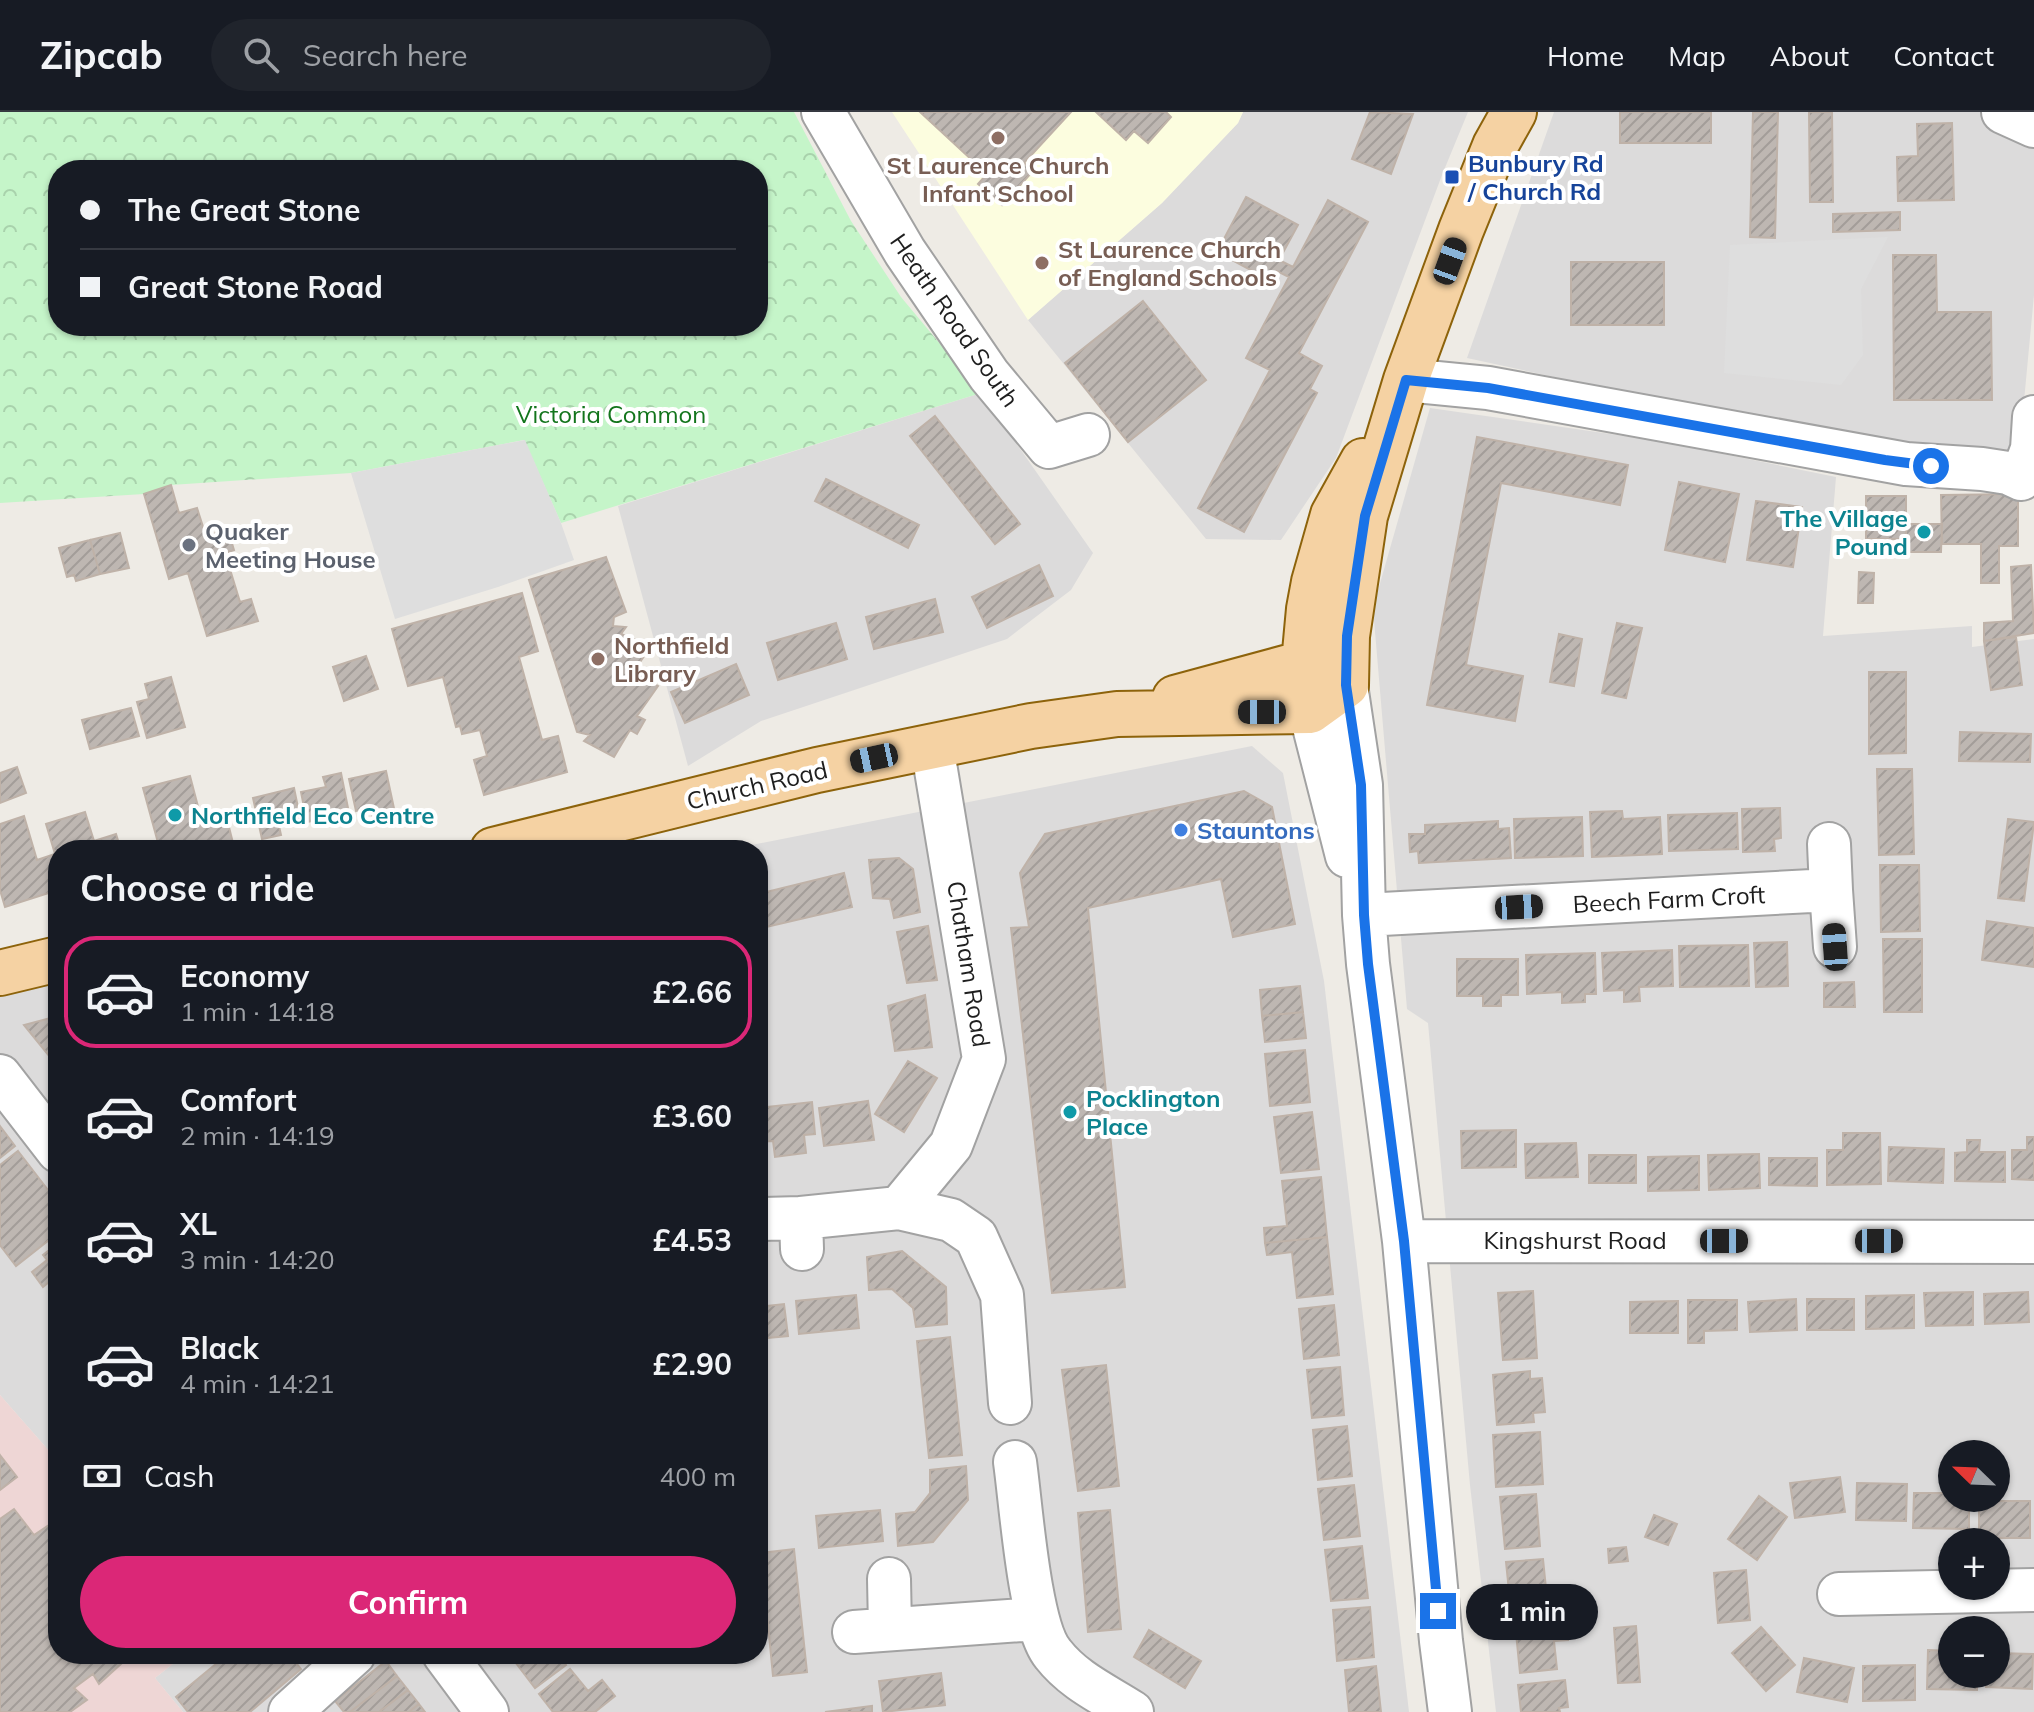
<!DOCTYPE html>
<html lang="en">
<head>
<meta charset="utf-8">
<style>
  :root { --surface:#171b24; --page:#20242c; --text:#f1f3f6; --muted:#9ea1a6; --line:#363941; --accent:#db2777 }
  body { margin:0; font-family:Mulish,sans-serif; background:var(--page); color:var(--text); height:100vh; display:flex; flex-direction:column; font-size:30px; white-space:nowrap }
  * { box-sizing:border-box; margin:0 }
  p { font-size:26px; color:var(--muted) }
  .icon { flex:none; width:44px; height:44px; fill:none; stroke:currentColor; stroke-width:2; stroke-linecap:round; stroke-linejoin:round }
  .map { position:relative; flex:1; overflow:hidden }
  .details { position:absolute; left:48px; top:728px; width:720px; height:824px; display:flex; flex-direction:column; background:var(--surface); border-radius:32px; box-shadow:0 2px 6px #0004 }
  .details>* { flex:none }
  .banner { position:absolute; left:48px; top:48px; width:720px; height:176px; border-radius:32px; box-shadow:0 2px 6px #0004; display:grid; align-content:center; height:176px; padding:0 32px; background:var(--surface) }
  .needle { width:52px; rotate:293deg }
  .fabs { position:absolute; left:1938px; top:1328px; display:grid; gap:16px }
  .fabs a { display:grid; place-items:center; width:72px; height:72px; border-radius:50%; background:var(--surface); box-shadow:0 2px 6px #0004; font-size:40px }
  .end { position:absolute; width:36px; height:36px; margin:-18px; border:10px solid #1a73e8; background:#fff; box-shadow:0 0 0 4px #fff }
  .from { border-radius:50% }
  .bubble { position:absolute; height:56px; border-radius:28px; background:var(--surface); box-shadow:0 2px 6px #0004; font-size:26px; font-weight:700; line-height:56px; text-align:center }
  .car { position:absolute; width:24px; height:48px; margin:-24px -12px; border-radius:10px; box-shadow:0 0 6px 2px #0007; background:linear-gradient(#222 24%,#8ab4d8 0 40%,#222 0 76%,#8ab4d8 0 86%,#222 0) }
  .banner b { display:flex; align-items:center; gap:28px; height:76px; font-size:30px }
  .banner b+b { border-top:2px solid var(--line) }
  .banner i { width:20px; height:20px; background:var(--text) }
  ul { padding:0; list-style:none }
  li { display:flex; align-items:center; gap:24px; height:112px; margin:0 16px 12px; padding:0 16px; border:4px solid transparent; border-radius:32px }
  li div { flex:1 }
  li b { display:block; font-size:30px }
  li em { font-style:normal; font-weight:700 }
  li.active { border-color:var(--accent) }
  li>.icon { width:72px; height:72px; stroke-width:1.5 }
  h2 { padding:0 32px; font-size:36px; line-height:96px }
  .pay { display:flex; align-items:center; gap:20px; height:88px; padding:0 32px; font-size:30px }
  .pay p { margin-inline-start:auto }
  .cta { display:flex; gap:16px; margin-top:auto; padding:16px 32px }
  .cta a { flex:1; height:92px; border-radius:48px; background:var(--accent); color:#fff; font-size:32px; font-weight:700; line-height:92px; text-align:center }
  header { display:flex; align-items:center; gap:48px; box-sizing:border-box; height:112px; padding:0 40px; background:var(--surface); border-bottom:2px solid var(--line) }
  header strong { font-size:38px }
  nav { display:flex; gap:44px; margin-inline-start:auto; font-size:28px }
  .search { width:560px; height:72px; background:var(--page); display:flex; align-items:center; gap:20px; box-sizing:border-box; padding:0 28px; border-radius:44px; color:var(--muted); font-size:30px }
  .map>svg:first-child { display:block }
</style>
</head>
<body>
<header>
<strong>Zipcab</strong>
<div class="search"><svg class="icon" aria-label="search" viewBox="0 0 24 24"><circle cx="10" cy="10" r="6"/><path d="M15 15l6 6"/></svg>Search here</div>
<nav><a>Home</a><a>Map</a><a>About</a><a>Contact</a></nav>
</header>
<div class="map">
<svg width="2034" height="1600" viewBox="0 0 2034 1600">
  <defs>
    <pattern id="park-crowns" width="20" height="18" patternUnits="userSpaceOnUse" patternTransform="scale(2)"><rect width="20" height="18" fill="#c5f5c9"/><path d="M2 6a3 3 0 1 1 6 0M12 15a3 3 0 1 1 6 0" fill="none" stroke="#a9d2ac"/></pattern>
    <pattern id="building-hatch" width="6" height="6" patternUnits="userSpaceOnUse" patternTransform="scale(2)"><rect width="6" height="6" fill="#beb7b2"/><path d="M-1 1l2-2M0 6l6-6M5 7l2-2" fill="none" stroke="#a39d99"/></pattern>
  </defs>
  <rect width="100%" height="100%" fill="#eeebe5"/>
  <path fill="#dcdbdb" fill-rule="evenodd" d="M1243,0H1468L1442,63L1336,346L1281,428L1206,427L1028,208L1162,91L1238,11Z
    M1554,0H2034V183L2019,342L1849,329L1467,246Z
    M981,281L1093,441L1071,478L1007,527L761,609L688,654L618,394Z
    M1430,296L1659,329L1836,365L1823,524L1972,514V535L2034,527V1600H1496L1470,1373L1428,911L1407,897L1373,496ZM1952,1342H1996V1386H1952ZM1952,1430H1996V1474H1952ZM1952,1518H1996V1562H1952Z
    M1252,634L1283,661L1324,869L1409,1600H183L155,1566L178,1548L174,1542H758V738H726Z
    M58,870V1349L0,1283V881Z"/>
  <path fill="#eed6d5" d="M0,1283L58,1349V1542H174L178,1548L155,1566L183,1600H0Z"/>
  <path fill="#fcfddf" d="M892,0H920L987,62L979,72L1002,93L1033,60L1024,51L1071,0H1096L1126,28L1134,19L1148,31L1171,5L1166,0H1243L1238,11L1162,91L1028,208Z"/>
  <path fill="url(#park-crowns)" fill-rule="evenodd" d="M0,0H794L851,109L901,185L981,281L561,411L524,328L351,361L171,373L144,382L0,391ZM58,58H758V214H58Z"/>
  <path fill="#dedede" d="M1888,125L1861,177L1863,243L1841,273L1724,261L1730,133Z
    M525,328L561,411L574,448L498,475L395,507L351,361Z"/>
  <path fill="url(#building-hatch)" stroke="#bfb2a8" stroke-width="2" d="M920,0H1071L1024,51L1033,59L1002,93L978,72L987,62Z
    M1096,0H1166L1171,5L1148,31L1134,19L1126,28Z
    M1370,0L1413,2L1391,62L1352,47Z
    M1620,0H1711V31H1620Z
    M1753,0H1778L1775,126L1750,125Z
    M1809,0H1832L1833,90H1810Z
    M1952,11L1954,88L1898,89L1897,45L1918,44L1917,12Z
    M1246,85L1298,113L1279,148L1293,155L1328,88L1368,110L1299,241L1322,254L1310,277L1317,281L1244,420L1198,396L1270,258L1246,246L1289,165L1277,159L1271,169L1217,140Z
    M1900,100V118L1833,120V102Z
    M1893,143H1936L1937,200H1991L1992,288H1894Z
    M1571,150H1664V213H1571Z
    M1143,189L1206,268L1128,330L1065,251Z
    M935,304L1020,412L995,432L910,324Z
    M1477,325L1628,353L1620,393L1501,371L1466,553L1523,564L1515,609L1427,593Z
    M826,367L919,413L908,436L815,389Z
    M1679,370L1739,382L1725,450L1665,438Z
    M171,373L179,401L197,396L206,424L228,418L234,438L225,441L240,490L251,487L258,509L207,524L188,461L169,467L144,382Z
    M2018,382V434H1999V471H1981V432H1942L1941,383Z
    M1866,384H1906V427H1866Z
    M1756,389L1802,395L1793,455L1747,448Z
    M1906,412H1942L1941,440H1906Z
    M120,421L129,456L100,462L90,428Z
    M90,428L100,462L76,469L74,463L67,465L59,436Z
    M606,445L626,500L614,505L613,514L626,515L621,522L651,534L634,559L658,574L637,604L645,608L637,622L630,618L614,645L584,629L590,623L577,620L529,468Z
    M1039,453L1053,484L987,516L972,485Z
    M2031,453L2034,521L1984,529V511L2013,509L2011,455Z
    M1859,460L1874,461L1873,491H1858Z
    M522,481L538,539L519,545L542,628L558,624L567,660L484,683L474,648L487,644L480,618L462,622L460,614L456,615L443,565L408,574L392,517Z
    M935,487L943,520L874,537L866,505Z
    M836,511L847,547L778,568L767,531Z
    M1617,511L1642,516L1626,586L1602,581Z
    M1559,522L1582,527L1574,574L1550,570Z
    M2016,525L2022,573L1991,578L1984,529Z
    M366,544L378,577L344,589L333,555Z
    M736,552L749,583L685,611L671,580Z
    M1869,560H1906V641L1869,642Z
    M171,565L185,615L147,626L137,590L149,587L145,572Z
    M131,596L139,624L90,637L82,608Z
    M1960,620L2031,622L2030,650L1959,649Z
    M17,655L26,681L0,691V661Z
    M1877,657H1912L1914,742L1879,743Z
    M386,659L395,701L373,706L370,695L356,699L349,667Z
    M341,661L349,701L307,710L301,680L326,675L323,665Z
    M190,664L201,706L225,699L234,735L225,738H160L143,676Z
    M294,676L301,710L279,714L281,723L262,727L253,686Z
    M1244,679L1272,695L1295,812L1233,825L1221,767L1088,796L1125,1175L1052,1181L1011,816L1029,815L1020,761L1045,722Z
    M1780,696L1781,726L1774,727L1775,739L1743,740L1742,697Z
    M1622,699L1623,707L1660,705L1662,742L1592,745L1590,700Z
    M85,700L94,729L116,722L121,738H58V778L5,795L0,778V712L24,704L37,748L55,742L46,712Z
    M1737,701L1738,737L1669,739L1668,703Z
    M1582,705L1583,744L1515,746L1514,707Z
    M2008,707L2034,710L2024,789L1998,786Z
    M1498,709V717L1509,716L1511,746L1419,751L1418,739L1410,740L1409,722H1425V713Z
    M899,746L913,757L920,800L894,806L890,787L873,786L869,748Z
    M1880,753H1919L1920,819L1881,820Z
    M844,761L852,795L758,817V782Z
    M1987,809L2034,816V855L1982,848Z
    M928,814L937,868L907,871L897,820Z
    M1883,827H1922V900H1884Z
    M1787,830L1788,874L1756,875L1754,831Z
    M1748,833L1749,874L1680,875L1679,834Z
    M1672,838L1673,874L1639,875L1640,889L1624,890V878L1604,879L1602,841Z
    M1595,841L1596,882H1585V890L1562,891V880L1527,882L1526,843Z
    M1457,847H1518V883H1501V894H1483V884H1457Z
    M1854,870L1855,895H1824V871Z
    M1300,874L1303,900L1262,904L1260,878Z
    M925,883L932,935L895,939L888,894Z
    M1303,900L1306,926L1265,930L1262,904Z
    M58,904V955L24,913Z
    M1305,938L1310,990L1270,994L1265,942Z
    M908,949L937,966L904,1020L875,1002Z
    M868,989L874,1028L824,1034L819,996Z
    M812,990L815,1022L804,1023L806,1041L775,1045L773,1029L758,1030V996Z
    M1312,1000L1319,1057L1281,1061L1274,1005Z
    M0,1014L15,1034L0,1046Z
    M1516,1018V1055L1462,1056L1461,1019Z
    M1843,1021H1880L1881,1072L1827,1073V1038H1843Z
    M2027,1025H2034V1068L2012,1067V1038H2027Z
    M1967,1028H1980L1979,1040H2005V1070L1955,1069V1041L1967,1040Z
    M1576,1031L1578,1065L1526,1066L1525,1032Z
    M1889,1035L1944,1037L1943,1071L1888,1069Z
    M18,1039L58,1091V1121L16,1154L0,1133V1053Z
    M1759,1042L1760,1076L1709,1078L1708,1043Z
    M1589,1043H1636V1071H1589Z
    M1699,1044V1078L1648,1079V1045Z
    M1769,1046H1817V1074L1769,1073Z
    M1321,1065L1327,1125L1265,1131L1264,1116L1287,1114L1282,1069Z
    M1327,1125L1333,1182L1297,1186L1292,1140L1267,1143L1265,1131Z
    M58,1131V1167L56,1164L43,1175L32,1160L47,1148L43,1143Z
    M902,1139L946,1175L947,1212L916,1215L913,1196L892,1177L869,1178L867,1145Z
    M1533,1179L1537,1246L1503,1248L1498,1181Z
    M1973,1180V1213L1926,1214L1924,1181Z
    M2028,1180L2029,1210L1985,1212L1984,1182Z
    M856,1183L859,1216L799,1222L796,1189Z
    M1914,1183V1216L1866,1217V1184Z
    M1796,1187L1797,1218L1750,1220L1748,1190Z
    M1807,1187H1854V1218H1807Z
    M1688,1188H1737V1218L1704,1219V1231H1688Z
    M1678,1189V1221H1630V1190Z
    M784,1192L788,1224L758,1227V1195Z
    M1334,1193L1339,1243L1304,1247L1299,1197Z
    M950,1225L962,1343L929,1346L917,1229Z
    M1106,1253L1119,1374L1078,1379L1062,1258Z
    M1340,1255L1344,1303L1312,1306L1307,1258Z
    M1530,1259V1267L1542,1266L1545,1300L1533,1301L1534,1310L1497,1313L1493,1263Z
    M1347,1314L1352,1364L1318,1368L1313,1318Z
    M1540,1320L1543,1372L1496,1375L1493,1323Z
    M0,1343L17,1365L0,1378Z
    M966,1354L968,1388L933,1430L898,1434L896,1402L915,1400L930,1381V1358Z
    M1840,1365L1845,1400L1795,1406L1790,1371Z
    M1857,1371L1907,1372L1906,1409L1856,1408Z
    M1354,1373L1360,1424L1324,1428L1318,1377Z
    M1914,1381H1952V1386H1969V1417L1913,1416Z
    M1536,1382L1540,1434L1505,1437L1500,1385Z
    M1759,1384L1787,1405L1757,1448L1728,1427Z
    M1979,1389H2030V1426H1979Z
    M14,1397L34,1423L58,1407V1542H132L99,1572L93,1562L74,1576L87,1588L70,1600H0V1407Z
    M880,1398L883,1429L819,1436L816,1404Z
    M1110,1398L1121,1517L1088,1520L1078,1401Z
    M1654,1403L1677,1412L1668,1433L1645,1425Z
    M1362,1434L1368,1486L1331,1489L1325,1438Z
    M1626,1435L1628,1449L1609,1451L1608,1437Z
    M794,1437L807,1560L773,1564L761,1441Z
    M1543,1447L1548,1496L1511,1499L1506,1450Z
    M1746,1458L1750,1508L1718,1511L1714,1461Z
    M1370,1495L1374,1545L1337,1549L1333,1498Z
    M1566,1505L1568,1528L1554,1529L1557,1557L1520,1561L1515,1511Z
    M1636,1514L1640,1570L1618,1571L1614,1516Z
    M1761,1515L1795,1553L1766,1579L1732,1541Z
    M1149,1518L1201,1549L1185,1576L1134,1545Z
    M1928,1538L1952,1539V1562H1977V1578L1927,1577Z
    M1996,1541L2033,1542L2032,1577L1986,1575L1987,1562H1996Z
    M228,1542H289L301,1557L250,1600H188L176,1585Z
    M509,1542H558L566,1553L535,1576Z
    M1804,1546L1854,1556L1847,1590L1797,1580Z
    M386,1549L397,1564L350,1600H344L335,1589Z
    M1915,1553V1588L1863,1589V1554Z
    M1376,1554L1381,1600H1349L1345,1558Z
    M570,1557L588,1579L602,1568L615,1584L595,1600H553L539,1582Z
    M941,1561L945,1593L883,1600L879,1569Z
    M397,1564L408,1578L379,1600H350Z
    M1565,1568L1568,1595L1559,1596L1560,1600H1521L1518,1573Z
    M408,1578L419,1592L409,1600H379Z
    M419,1592L425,1600H409Z
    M872,1594V1600H825Z"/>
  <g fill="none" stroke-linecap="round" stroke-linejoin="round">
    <g stroke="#a2a2a2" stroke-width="46">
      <path id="minor" d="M823,0L905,140L989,263L1049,335L1088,323
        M2003,0L2034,14
        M1406,268L1488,276L1906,352L1982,357L2008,361L2021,367
        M2021,367L2032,337L2034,305
        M1346,573L1361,673L1364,803L1368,852L1404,1129L1441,1529L1450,1600
        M1310,599L1347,744
        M1829,732L1831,778
        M1364,803L1831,778L1835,835
        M0,964L58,1039
        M899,1096L951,1033L984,947L932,634
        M758,1107L801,1106
        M1404,1129L2034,1130
        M802,1137L801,1106L899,1096L951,1108L976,1125L1002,1183L1010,1291
        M1015,1350C1021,1392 1029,1514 1053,1542C1074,1569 1104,1582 1132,1600
        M889,1467L890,1516
        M1839,1482L2034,1478
        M854,1520L1036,1507
        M444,1542L487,1600
        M290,1600L354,1542"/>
    </g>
    <g stroke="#8d630b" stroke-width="48">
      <path id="major" d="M1346,573L1347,524L1365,404L1406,268L1461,118L1495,34L1514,0
        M1175,586L1304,551L1330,565
        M1310,599L1304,551L1309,497L1314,470L1333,403L1363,349
        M493,738L817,658L1031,614L1117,602L1310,599L1346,573
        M0,861L58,847"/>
    </g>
    <use href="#minor" stroke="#fff" stroke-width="42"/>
    <use href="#major" stroke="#f5d2a3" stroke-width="44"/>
  </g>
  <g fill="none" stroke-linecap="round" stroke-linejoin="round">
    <path stroke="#1a73e8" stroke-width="10" d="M1438,1499L1404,1129L1368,852L1364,803L1361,673L1346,573L1347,524L1365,404L1406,268L1488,276L1885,348L1931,354"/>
  </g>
  <g fill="#8d6e63" stroke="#fff" stroke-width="3">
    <circle cx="998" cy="26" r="8"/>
    <circle cx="1042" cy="151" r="8"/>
    <circle cx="598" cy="547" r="8"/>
  </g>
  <rect fill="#1a4fb4" stroke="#fff" stroke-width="3" x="1444" y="57" width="16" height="16" rx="4"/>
  <g fill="#0f9aa8" stroke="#fff" stroke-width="3">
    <circle cx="1924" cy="420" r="8"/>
    <circle cx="175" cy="703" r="8"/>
    <circle cx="1070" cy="1000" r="8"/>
  </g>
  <circle fill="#6b7280" stroke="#fff" stroke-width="3" cx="189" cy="433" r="8"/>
  <circle fill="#3f7fe0" stroke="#fff" stroke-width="3" cx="1181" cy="718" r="8"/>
  <g text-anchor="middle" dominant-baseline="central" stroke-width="8" stroke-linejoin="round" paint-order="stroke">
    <g font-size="24" font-weight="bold" fill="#164399" stroke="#fff" text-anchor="start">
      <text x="1468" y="51">Bunbury Rd<tspan x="1468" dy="28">/ Church Rd</tspan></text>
    </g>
    <g font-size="24" font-weight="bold" fill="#785e54" stroke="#fff" text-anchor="start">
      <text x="998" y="53" text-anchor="middle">St Laurence Church<tspan x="998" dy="28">Infant School</tspan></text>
      <text x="1058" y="137">St Laurence Church<tspan x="1058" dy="28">of England Schools</tspan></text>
      <text x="614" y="533">Northfield<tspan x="614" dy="28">Library</tspan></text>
    </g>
    <g font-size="24" fill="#1e1e1e" stroke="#fff">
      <text transform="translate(955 208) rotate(55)">Heath Road South</text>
      <text transform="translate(757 673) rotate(-13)">Church Road</text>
      <text transform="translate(1669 787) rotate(-3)">Beech Farm Croft</text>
      <text transform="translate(969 852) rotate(81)">Chatham Road</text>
      <text x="1575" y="1128">Kingshurst Road</text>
    </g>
    <g font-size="24" fill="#13751c" stroke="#fff">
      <text x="611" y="302">Victoria Common</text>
    </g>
    <g font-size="24" font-weight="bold" fill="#0d838f" stroke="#fff" text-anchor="start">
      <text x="1908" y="406" text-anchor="end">The Village<tspan x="1908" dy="28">Pound</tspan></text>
      <text x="191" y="703">Northfield Eco Centre</text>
      <text x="1086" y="986">Pocklington<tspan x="1086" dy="28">Place</tspan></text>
    </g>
    <g font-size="24" font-weight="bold" fill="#5b616d" stroke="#fff" text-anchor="start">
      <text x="205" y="419">Quaker<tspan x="205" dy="28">Meeting House</tspan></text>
    </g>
    <g font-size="24" font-weight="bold" fill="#366cbe" stroke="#fff" text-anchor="start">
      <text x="1197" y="718">Stauntons</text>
    </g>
  </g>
</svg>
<div class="fabs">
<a><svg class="needle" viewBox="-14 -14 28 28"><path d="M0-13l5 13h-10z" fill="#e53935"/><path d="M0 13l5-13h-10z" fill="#9ea1a6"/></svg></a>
<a>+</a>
<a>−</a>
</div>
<i class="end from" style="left:1931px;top:354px"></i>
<i class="end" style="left:1438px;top:1499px"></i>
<div class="bubble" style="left:1466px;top:1472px;width:132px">1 min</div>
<i class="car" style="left:1450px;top:149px;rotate:20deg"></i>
<i class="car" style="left:1262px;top:600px;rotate:270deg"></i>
<i class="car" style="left:874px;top:646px;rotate:258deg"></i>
<i class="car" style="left:1519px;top:795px;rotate:87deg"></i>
<i class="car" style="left:1835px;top:835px;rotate:356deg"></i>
<i class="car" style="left:1724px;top:1129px;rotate:90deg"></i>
<i class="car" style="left:1879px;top:1129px;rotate:90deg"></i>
<div class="banner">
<b><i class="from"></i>The Great Stone</b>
<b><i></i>Great Stone Road</b>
</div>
<section class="details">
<h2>Choose a ride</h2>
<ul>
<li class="active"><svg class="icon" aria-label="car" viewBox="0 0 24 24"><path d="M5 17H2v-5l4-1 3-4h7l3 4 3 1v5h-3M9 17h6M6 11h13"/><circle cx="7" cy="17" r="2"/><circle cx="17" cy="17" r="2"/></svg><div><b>Economy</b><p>1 min · 14:18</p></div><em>£2.66</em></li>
<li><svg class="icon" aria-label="car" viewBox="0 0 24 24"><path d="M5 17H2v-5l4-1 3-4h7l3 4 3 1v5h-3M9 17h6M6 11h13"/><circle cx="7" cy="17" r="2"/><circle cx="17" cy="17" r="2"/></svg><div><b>Comfort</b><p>2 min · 14:19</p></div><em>£3.60</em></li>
<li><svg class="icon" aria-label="car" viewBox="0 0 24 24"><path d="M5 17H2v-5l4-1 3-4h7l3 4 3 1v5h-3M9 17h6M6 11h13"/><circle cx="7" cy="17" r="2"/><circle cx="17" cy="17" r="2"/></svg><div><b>XL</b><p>3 min · 14:20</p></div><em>£4.53</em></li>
<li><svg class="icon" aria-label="car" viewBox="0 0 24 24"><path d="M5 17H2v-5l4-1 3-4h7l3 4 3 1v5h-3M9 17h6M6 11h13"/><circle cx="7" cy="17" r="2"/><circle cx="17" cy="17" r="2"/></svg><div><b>Black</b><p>4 min · 14:21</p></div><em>£2.90</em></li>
</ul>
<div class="pay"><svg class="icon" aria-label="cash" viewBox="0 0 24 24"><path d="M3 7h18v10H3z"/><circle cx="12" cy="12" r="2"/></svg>Cash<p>400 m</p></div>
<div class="cta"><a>Confirm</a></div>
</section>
</div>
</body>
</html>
